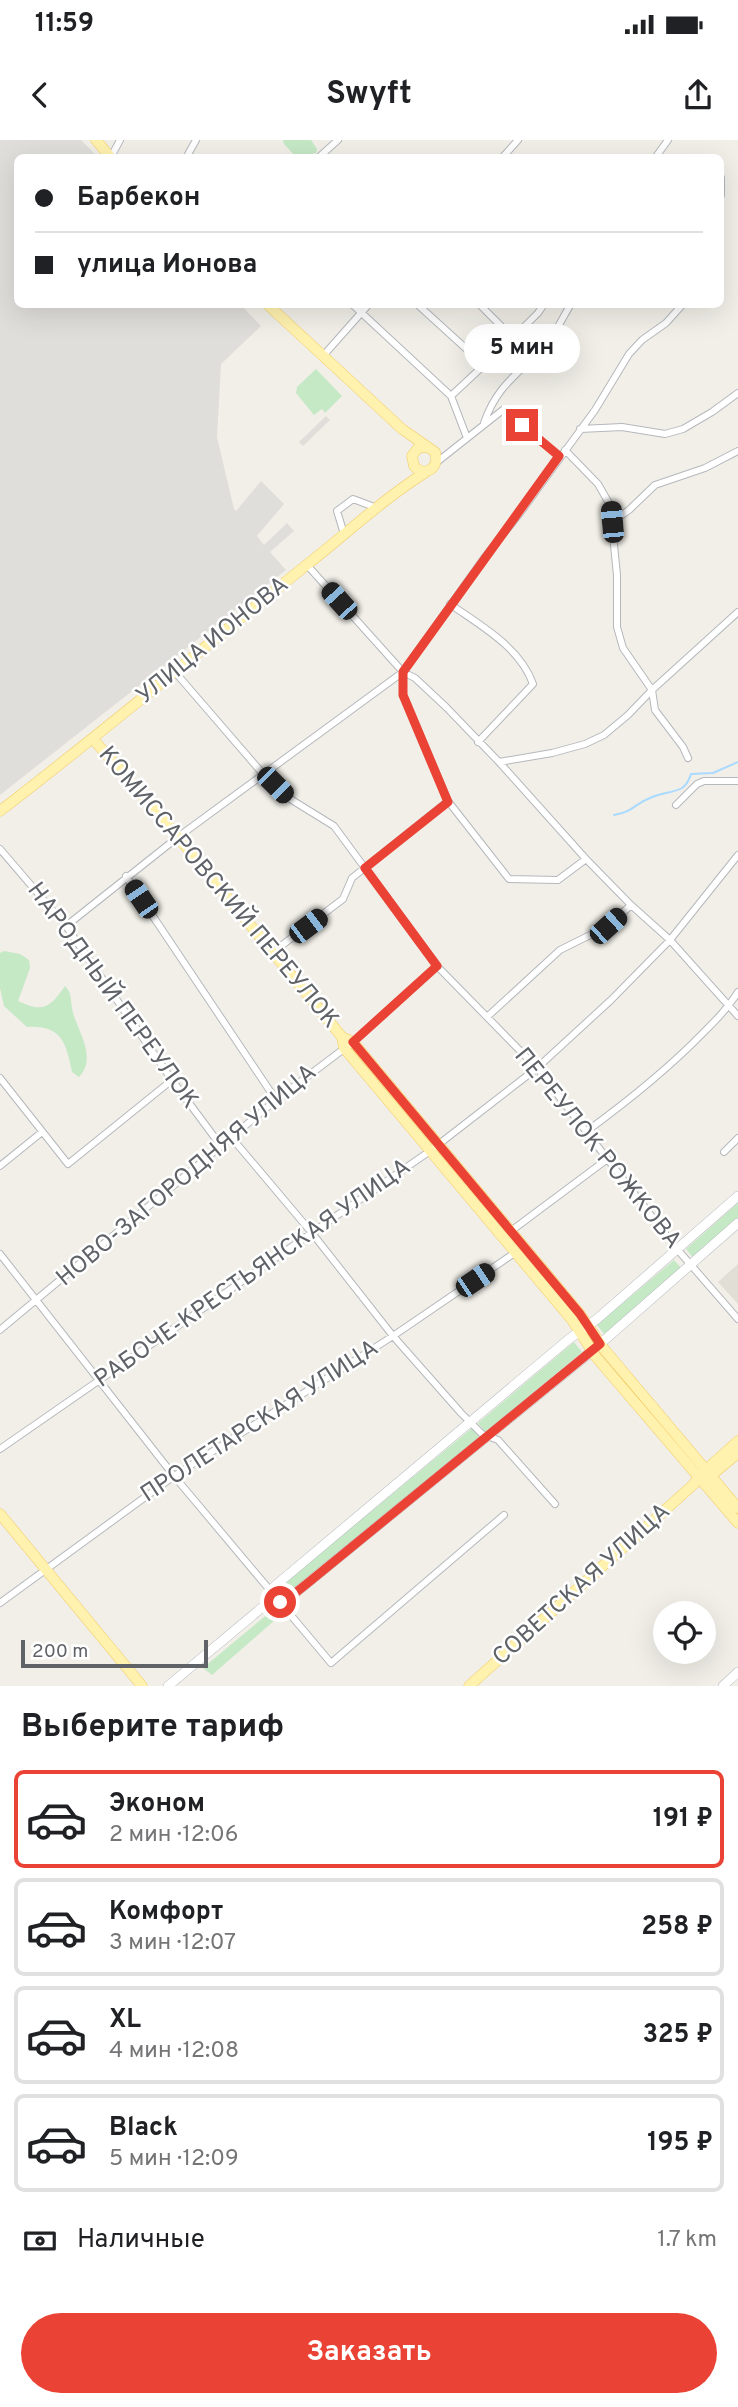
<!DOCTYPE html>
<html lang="ru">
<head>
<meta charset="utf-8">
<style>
  :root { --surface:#fff; --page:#f6f6f6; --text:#202124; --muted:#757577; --line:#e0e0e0; --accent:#ea4335 }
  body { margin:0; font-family:Overpass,sans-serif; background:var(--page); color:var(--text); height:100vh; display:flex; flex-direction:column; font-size:26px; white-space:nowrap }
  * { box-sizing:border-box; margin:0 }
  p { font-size:23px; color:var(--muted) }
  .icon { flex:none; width:38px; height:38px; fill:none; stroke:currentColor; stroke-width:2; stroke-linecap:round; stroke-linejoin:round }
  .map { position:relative; height:1546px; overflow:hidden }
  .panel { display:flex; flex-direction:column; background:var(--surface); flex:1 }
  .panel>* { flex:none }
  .guide { position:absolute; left:14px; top:14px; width:710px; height:154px; border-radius:10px; box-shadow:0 7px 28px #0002; display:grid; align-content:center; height:154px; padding:0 21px; background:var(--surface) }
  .fabs { position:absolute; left:653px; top:1461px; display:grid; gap:14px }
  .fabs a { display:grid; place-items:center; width:63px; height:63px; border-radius:50%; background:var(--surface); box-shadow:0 7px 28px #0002; font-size:35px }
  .scale { position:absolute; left:21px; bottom:18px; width:187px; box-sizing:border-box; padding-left:7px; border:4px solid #5f6368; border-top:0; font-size:19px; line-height:24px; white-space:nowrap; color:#5f6368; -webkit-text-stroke:5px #fff; paint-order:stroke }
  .end { position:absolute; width:32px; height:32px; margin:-16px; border:9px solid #ea4335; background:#fff; box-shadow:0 0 0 4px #fff }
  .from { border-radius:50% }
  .bubble { position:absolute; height:49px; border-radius:24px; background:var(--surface); box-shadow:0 7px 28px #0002; font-size:23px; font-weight:700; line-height:49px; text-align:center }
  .car { position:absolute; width:21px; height:42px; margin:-21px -10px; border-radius:9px; box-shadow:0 0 5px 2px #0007; background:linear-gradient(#222 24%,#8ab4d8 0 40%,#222 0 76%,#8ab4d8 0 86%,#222 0) }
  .guide b { display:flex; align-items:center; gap:24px; height:66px; font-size:26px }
  .guide b+b { border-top:2px solid var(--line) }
  .guide i { width:18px; height:18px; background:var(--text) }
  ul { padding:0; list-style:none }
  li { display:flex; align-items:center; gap:21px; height:98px; margin:0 14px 10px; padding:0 7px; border:4px solid var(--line); border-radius:10px }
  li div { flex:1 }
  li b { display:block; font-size:26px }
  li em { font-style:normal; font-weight:700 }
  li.selected { border-color:var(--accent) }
  li>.icon { width:63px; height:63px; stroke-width:1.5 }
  h2 { padding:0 21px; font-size:32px; line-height:84px }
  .pay { display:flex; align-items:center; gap:18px; height:77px; padding:0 21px; font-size:26px }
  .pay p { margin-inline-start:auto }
  .button { display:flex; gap:14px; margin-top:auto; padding:14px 21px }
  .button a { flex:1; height:80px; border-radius:42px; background:var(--accent); color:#fff; font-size:28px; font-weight:700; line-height:80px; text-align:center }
  .status { display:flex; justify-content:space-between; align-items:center; height:49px; padding:0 35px; background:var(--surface); direction:ltr }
  .status svg { height:19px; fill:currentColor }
  header { display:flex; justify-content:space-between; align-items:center; height:91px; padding:0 21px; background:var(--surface); font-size:32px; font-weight:700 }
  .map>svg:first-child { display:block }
</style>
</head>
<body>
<div class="status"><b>11:59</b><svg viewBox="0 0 49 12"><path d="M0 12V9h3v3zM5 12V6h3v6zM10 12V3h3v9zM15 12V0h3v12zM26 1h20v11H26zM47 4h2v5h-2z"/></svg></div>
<header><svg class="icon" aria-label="back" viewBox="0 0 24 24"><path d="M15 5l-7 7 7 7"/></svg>Swyft<svg class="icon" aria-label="share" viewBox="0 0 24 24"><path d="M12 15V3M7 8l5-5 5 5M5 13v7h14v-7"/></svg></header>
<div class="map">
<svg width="738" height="1546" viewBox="0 0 738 1546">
  <rect width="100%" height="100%" fill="#f1efe8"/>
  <path fill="#e0deda" d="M0,0H81L98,17L18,18V164L241,165L261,186L221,224L217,297L234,369L236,371L261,341L284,364L257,396L264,405L287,383L294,391L270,412L286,430L0,655Z
    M326,276L330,280L303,306L299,302Z"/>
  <path fill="#e1ded6" d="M738,1124V1164L718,1142Z"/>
  <path fill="#c5e8c5" d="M283,0H311L317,9L316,13L296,17L284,4Z
    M316,229L342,256L325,273L322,269L314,275L296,253L297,247Z
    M4,811L20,814L29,820L30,828L18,861C43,873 50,868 65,846C73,854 70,862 73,873C79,893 97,918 79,937L72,932C66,903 62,885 27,887L4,866L0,848V813Z
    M738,1063V1081L694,1119L686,1109Z
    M674,1120L682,1129L605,1195L597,1185Z
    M574,1202L582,1212L485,1292L478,1283Z
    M472,1288L479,1297L287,1455L280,1447Z
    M269,1473L275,1480L212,1535L203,1528Z"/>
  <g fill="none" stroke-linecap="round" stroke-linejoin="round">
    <path stroke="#aadaff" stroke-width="2" d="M614,675C635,671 634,664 650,658C660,653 673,653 682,648C688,644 689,639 691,634L713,633L738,622"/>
    <g stroke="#b5b8bc" stroke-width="8">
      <path id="street" d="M111,17L120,0
        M186,18L196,0
        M318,18L338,0
        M502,18L518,0
        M655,18L668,0
        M721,38V55
        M352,164L451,256
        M417,164L484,225
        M479,164L513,198
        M323,216L369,164
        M484,283C499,239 526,231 551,197C559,187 564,175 571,164
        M580,289L622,287L665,294L683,289L712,272L738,253
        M467,298L451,256L513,198L538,173L544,164
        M565,310L598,344L610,365L617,435V487L623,508L652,550L655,570L683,607L688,618
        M437,322L504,269L559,316
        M612,382L629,370L655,345L705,328L738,311
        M344,394L337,371L353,359L377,368
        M307,425L403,532L415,538L446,567L499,622L586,719L631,765L670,800L738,876
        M450,464C481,486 520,507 533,544L478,602
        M175,532L263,634L287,657L334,686L437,826L537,928L677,1109L738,1179
        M403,532V555L448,661L509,739L558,740L586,719
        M499,622L552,613L585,604L604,595L628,575L652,550L738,472
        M676,665L697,644L704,641H738
        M0,709L66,786L172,940L221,1006
        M126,736L276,960
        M66,786L178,697L403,532L484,418L520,373L595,270L629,214L642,200L666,183L683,164
        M273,812L343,759L352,738L448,661
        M487,877L560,810L608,786L631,765
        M0,938L68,1024L172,940
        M587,991C628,961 667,930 703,893C716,880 728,868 738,852
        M231,997L312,1093L393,1196L461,1273L482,1294L498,1300L555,1364
        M724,1012L738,998
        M0,1026L42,992
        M511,1091L606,1020
        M0,1114L174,1336L331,1523L504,1375
        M0,1190L276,960L353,902L437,826
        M0,1309L430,1011L537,928L611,860L670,800L738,715
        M0,1463L174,1336L393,1196L516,1112"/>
    </g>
    <g stroke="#b6babf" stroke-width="10">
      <path id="secondary" d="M265,1465L289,1458L592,1211L738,1083
        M168,1546L265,1465L270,1451L276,1445L569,1199L597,1179L738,1056
        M723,1546L738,1532"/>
    </g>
    <g stroke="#f2c960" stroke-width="11">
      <path id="primary" d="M96,0L111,18
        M267,164L402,289L435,312C440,328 425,338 414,326L412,316L418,308L427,307
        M93,599L178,697L342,897L344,908L572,1180L596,1217L738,1383
        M0,671C103,592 203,508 304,427C345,395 383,359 426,332
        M342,897L353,902L580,1174L604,1209L738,1368
        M707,1339L738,1313
        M0,1374L142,1546
        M469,1546L694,1344L698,1337L738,1301"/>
    </g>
    <use href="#street" stroke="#fff" stroke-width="6"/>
    <use href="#secondary" stroke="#fff" stroke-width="9"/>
    <use href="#primary" stroke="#fff2af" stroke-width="10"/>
  </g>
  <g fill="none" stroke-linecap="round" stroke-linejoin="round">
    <path stroke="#ea4335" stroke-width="9" d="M280,1462L289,1458L309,1442L600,1204L580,1174L353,902L437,826L365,728L448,662L403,555V532L559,316L522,285"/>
  </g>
  <g text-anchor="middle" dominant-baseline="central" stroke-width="5" stroke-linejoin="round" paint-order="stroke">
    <g font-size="24" fill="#5f6368" stroke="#fff">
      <text transform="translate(213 501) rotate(-39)">УЛИЦА ИОНОВА</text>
      <text transform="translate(218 748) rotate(50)">КОМИССАРОВСКИЙ ПЕРЕУЛОК</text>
      <text transform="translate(112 856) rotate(54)">НАРОДНЫЙ ПЕРЕУЛОК</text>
      <text transform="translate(597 1009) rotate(51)">ПЕРЕУЛОК РОЖКОВА</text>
      <text transform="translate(187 1036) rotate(-40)">НОВО-ЗАГОРОДНЯЯ УЛИЦА</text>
      <text transform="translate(253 1134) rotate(-35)">РАБОЧЕ-КРЕСТЬЯНСКАЯ УЛИЦА</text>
      <text transform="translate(260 1282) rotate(-33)">ПРОЛЕТАРСКАЯ УЛИЦА</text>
      <text transform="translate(582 1445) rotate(-42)">СОВЕТСКАЯ УЛИЦА</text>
    </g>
  </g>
</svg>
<div class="fabs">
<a><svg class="icon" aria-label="locate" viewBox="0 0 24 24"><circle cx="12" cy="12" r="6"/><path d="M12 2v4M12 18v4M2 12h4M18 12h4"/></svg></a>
</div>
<div class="scale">200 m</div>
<i class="end from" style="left:280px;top:1462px"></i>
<i class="end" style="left:522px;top:285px"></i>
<div class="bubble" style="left:464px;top:184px;width:116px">5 мин</div>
<i class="car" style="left:612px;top:382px;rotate:355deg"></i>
<i class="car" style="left:339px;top:461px;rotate:318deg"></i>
<i class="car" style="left:275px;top:645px;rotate:135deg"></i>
<i class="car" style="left:141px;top:759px;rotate:326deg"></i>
<i class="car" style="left:308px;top:786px;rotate:53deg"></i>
<i class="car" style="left:608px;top:786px;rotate:48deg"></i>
<i class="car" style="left:475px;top:1140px;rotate:56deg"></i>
<div class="guide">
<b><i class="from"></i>Барбекон</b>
<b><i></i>улица Ионова</b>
</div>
</div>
<section class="panel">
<h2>Выберите тариф</h2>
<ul>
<li class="selected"><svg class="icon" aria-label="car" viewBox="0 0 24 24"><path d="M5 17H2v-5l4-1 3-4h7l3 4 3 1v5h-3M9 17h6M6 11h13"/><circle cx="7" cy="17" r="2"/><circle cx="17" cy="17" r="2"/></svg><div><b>Эконом</b><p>2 мин · 12:06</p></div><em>191 ₽</em></li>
<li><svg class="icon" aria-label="car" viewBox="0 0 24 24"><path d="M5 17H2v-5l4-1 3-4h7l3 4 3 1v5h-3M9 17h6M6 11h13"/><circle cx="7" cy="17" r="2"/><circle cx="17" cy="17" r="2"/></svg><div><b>Комфорт</b><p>3 мин · 12:07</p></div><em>258 ₽</em></li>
<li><svg class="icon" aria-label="car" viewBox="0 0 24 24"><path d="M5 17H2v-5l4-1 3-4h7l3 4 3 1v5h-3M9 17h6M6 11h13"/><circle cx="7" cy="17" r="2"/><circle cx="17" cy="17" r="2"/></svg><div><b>XL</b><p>4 мин · 12:08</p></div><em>325 ₽</em></li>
<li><svg class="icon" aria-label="car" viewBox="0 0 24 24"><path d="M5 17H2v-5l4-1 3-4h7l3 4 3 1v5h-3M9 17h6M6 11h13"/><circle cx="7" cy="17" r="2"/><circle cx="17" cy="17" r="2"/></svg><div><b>Black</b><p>5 мин · 12:09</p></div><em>195 ₽</em></li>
</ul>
<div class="pay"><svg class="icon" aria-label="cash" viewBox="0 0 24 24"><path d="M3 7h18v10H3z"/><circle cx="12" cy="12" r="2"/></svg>Наличные<p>1.7 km</p></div>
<div class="button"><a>Заказать</a></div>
</section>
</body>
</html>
